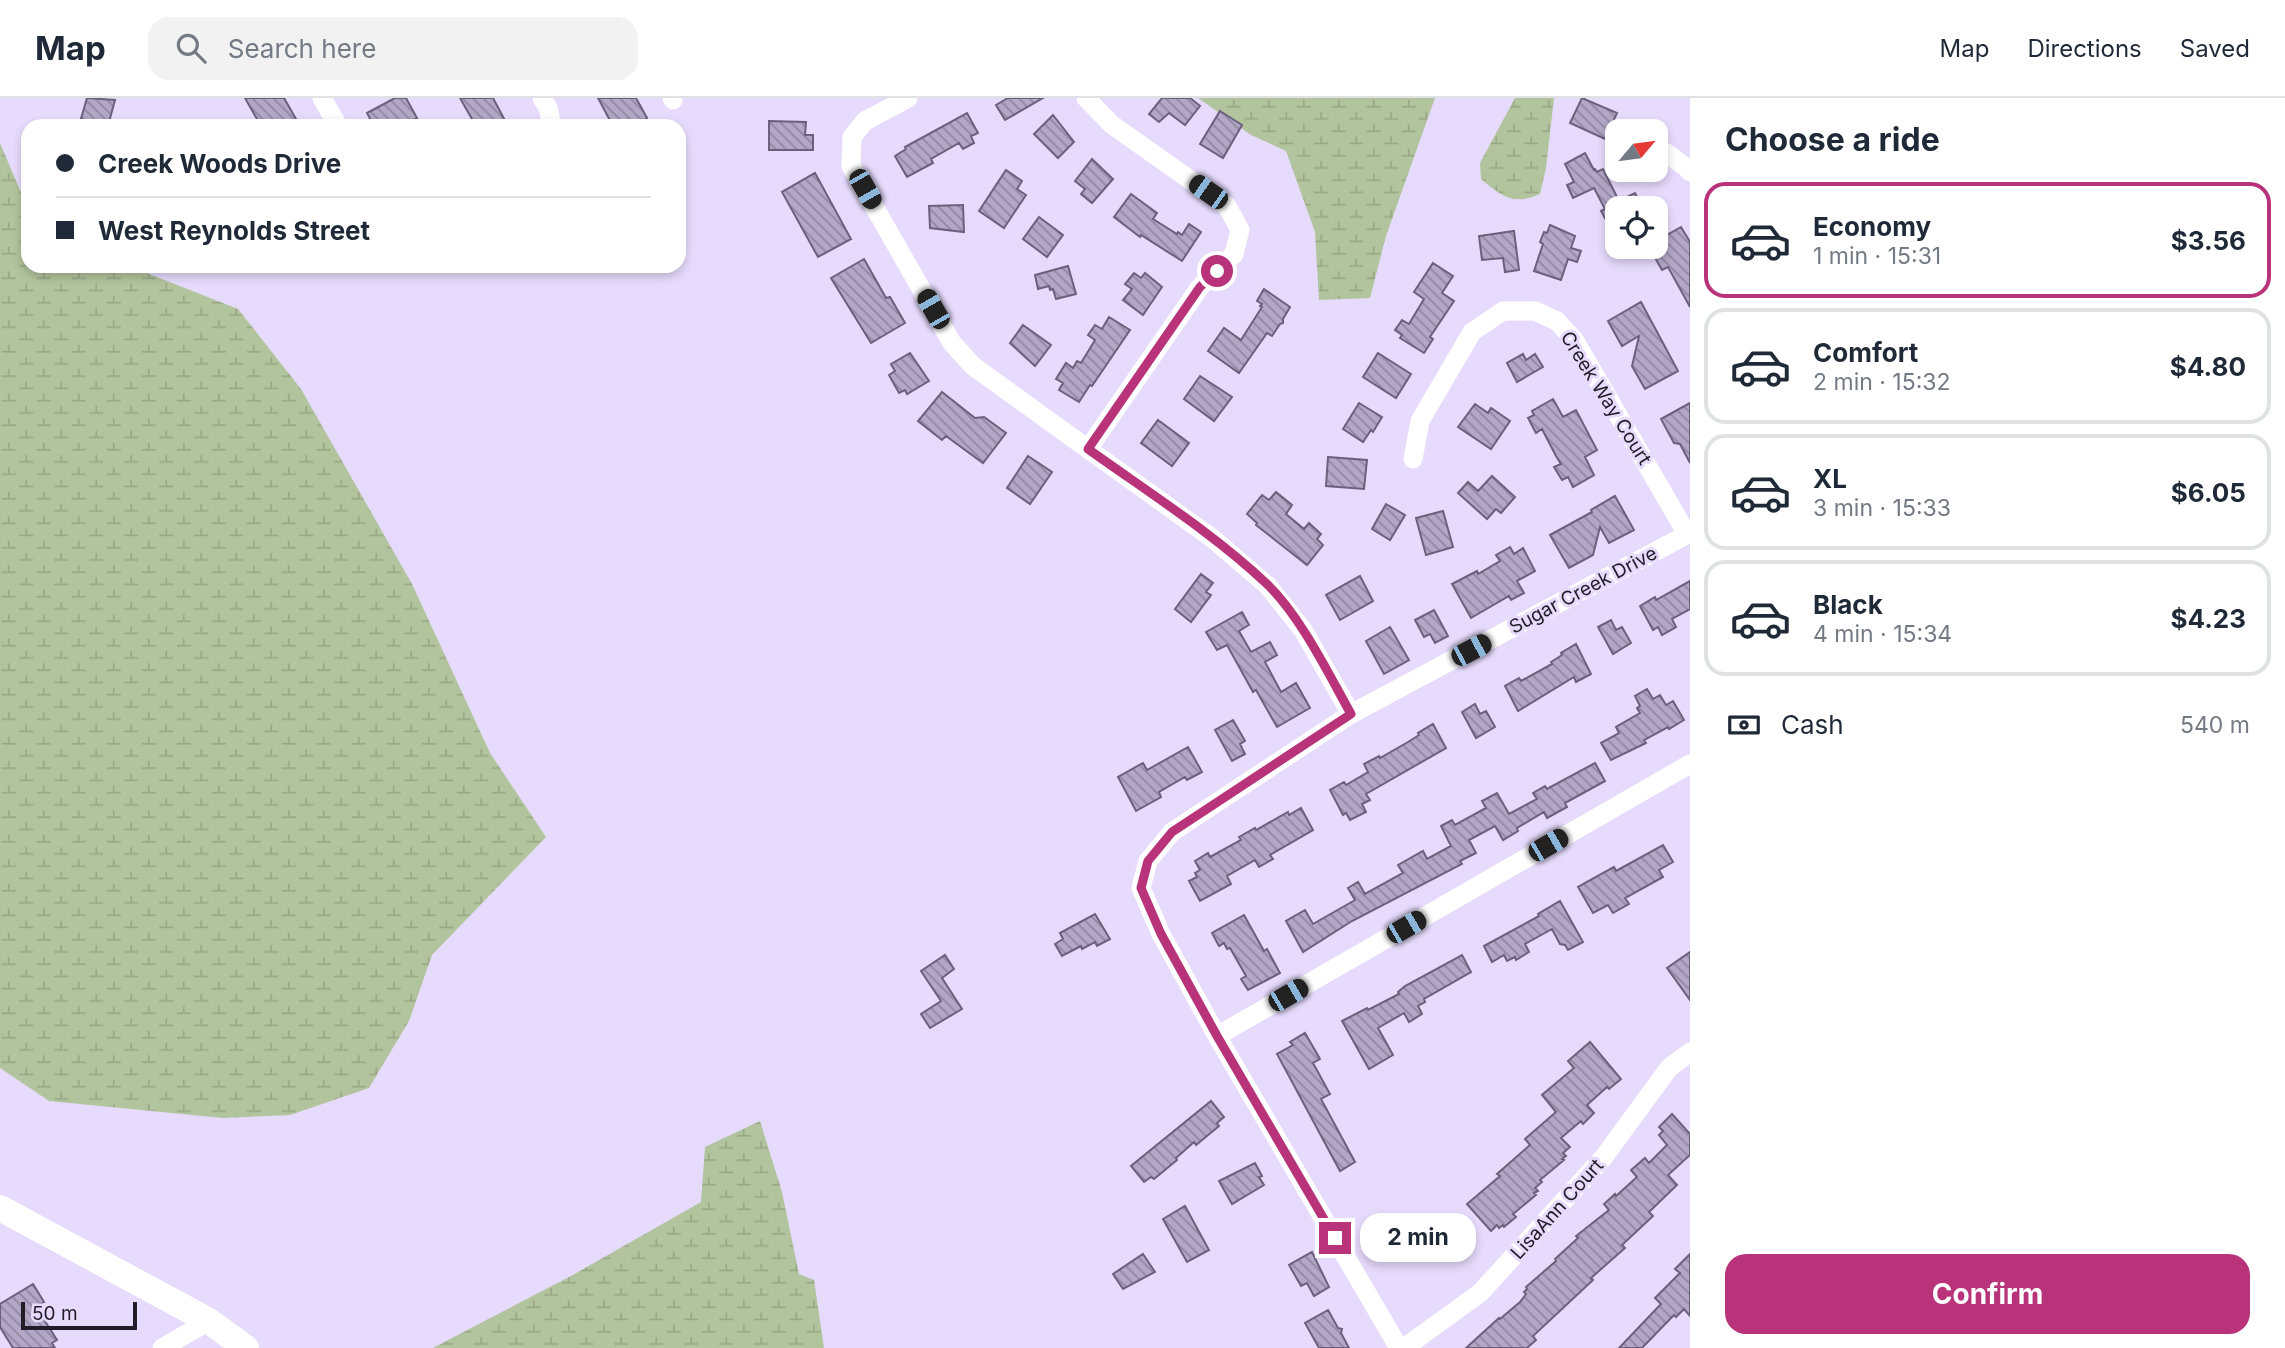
<!DOCTYPE html>
<html lang="en">
<head>
<meta charset="utf-8">
<style>
  :root { --surface:#fff; --page:#f2f2f3; --text:#1f2937; --muted:#747a83; --line:#e0e1e3; --accent:#b83379 }
  body { margin:0; font-family:Inter,sans-serif; background:var(--page); color:var(--text); height:100vh; display:flex; flex-direction:column; font-size:26px; white-space:nowrap }
  * { box-sizing:border-box; margin:0 }
  p { font-size:23px; color:var(--muted) }
  .icon { flex:none; width:38px; height:38px; fill:none; stroke:currentColor; stroke-width:2; stroke-linecap:round; stroke-linejoin:round }
  .map { position:relative; flex:1; overflow:hidden }
  .side { display:flex; flex-direction:column; background:var(--surface); width:595px }
  .side>* { flex:none }
  .top-card { position:absolute; left:21px; top:21px; width:665px; height:154px; border-radius:21px; box-shadow:0 4px 10px #0003; display:grid; align-content:center; height:154px; padding:0 35px; background:var(--surface) }
  .needle { width:46px; rotate:61deg }
  .controls { position:absolute; left:1605px; top:21px; display:grid; gap:14px }
  .controls a { display:grid; place-items:center; width:63px; height:63px; border-radius:14px; background:var(--surface); box-shadow:0 4px 10px #0003; font-size:35px }
  .scale { position:absolute; left:21px; bottom:18px; width:116px; box-sizing:border-box; padding-left:7px; border:4px solid #201c28; border-top:0; font-size:19px; line-height:24px; white-space:nowrap; color:#201c28; -webkit-text-stroke:5px #e6dbfc; paint-order:stroke }
  .end { position:absolute; width:32px; height:32px; margin:-16px; border:9px solid #b83379; background:#fff; box-shadow:0 0 0 4px #fff }
  .from { border-radius:50% }
  .bubble { position:absolute; height:49px; border-radius:21px; background:var(--surface); box-shadow:0 4px 10px #0003; font-size:23px; font-weight:700; line-height:49px; text-align:center }
  .car { position:absolute; width:21px; height:42px; margin:-21px -10px; border-radius:9px; box-shadow:0 0 5px 2px #0007; background:linear-gradient(#222 24%,#8ab4d8 0 40%,#222 0 76%,#8ab4d8 0 86%,#222 0) }
  .top-card b { display:flex; align-items:center; gap:24px; height:66px; font-size:26px }
  .top-card b+b { border-top:2px solid var(--line) }
  .top-card i { width:18px; height:18px; background:var(--text) }
  ul { padding:0; list-style:none }
  li { display:flex; align-items:center; gap:21px; height:116px; margin:0 14px 10px; padding:0 21px; border:4px solid var(--line); border-radius:21px }
  li div { flex:1 }
  li b { display:block; font-size:26px }
  li em { font-style:normal; font-weight:700 }
  li.current { border-color:var(--accent) }
  li>.icon { width:63px; height:63px; stroke-width:1.5 }
  h2 { padding:0 35px; font-size:32px; line-height:84px }
  .pay { display:flex; align-items:center; gap:18px; height:77px; padding:0 35px; font-size:26px }
  .pay p { margin-inline-start:auto }
  .button { display:flex; gap:14px; margin-top:auto; padding:14px 35px }
  .button a { flex:1; height:80px; border-radius:21px; background:var(--accent); color:#fff; font-size:28px; font-weight:700; line-height:80px; text-align:center }
  header { display:flex; align-items:center; gap:42px; box-sizing:border-box; height:98px; padding:0 35px; background:var(--surface); border-bottom:2px solid var(--line) }
  header strong { font-size:33px }
  nav { display:flex; gap:38px; margin-inline-start:auto; font-size:24px }
  .search { width:490px; height:63px; background:var(--page); display:flex; align-items:center; gap:18px; box-sizing:border-box; padding:0 24px; border-radius:21px; color:var(--muted); font-size:26px }
  main { display:flex; flex:1; min-height:0 }
  .map>svg:first-child { display:block }
</style>
</head>
<body>
<header>
<strong>Map</strong>
<div class="search"><svg class="icon" aria-label="search" viewBox="0 0 24 24"><circle cx="10" cy="10" r="6"/><path d="M15 15l6 6"/></svg>Search here</div>
<nav><a>Map</a><a>Directions</a><a>Saved</a></nav>
</header>
<main>
<div class="map">
<svg width="1690" height="1250" viewBox="0 0 1690 1250">
  <defs>
    <pattern id="wetland-marsh" width="20" height="14" patternUnits="userSpaceOnUse" patternTransform="scale(1.75)"><rect width="20" height="14" fill="#b2c49d"/><path d="M1 5h8M5 5V1M11 12h8M15 12V8" fill="none" stroke="#99a887"/></pattern>
    <pattern id="building-back-hatch" width="6" height="6" patternUnits="userSpaceOnUse" patternTransform="scale(1.75)"><rect width="6" height="6" fill="#b2a7c6"/><path d="M-1 5l2 2M0 0l6 6M5-1l2 2" fill="none" stroke="#9087a1"/></pattern>
  </defs>
  <rect width="100%" height="100%" fill="#e6dbfc"/>
  <path fill="url(#wetland-marsh)" d="M1198,0H1435L1386,138L1370,200L1319,202L1315,134L1286,53L1251,37Z
    M1515,0H1554L1546,70L1540,96C1514,108 1501,98 1481,81L1480,65Z
    M0,45L28,111V168H129L238,211L301,291L412,486L490,655L546,739L432,857L409,923L369,990L290,1017L223,1020L49,1003L0,970Z
    M760,1023L782,1094L799,1176L814,1182L824,1250H433L571,1178L701,1104L705,1049Z"/>
  <path fill="url(#building-back-hatch)" stroke="#6b617d" stroke-width="2" d="M87,0L115,2L108,28H94L80,24Z
    M245,0H284L300,28H261Z
    M395,0H406L417,20L402,28H385L382,23L374,28L367,15Z
    M460,0H493L508,28H476Z
    M598,0H636L647,20L634,28H613Z
    M1008,0H1043L1005,22L996,7Z
    M1162,0H1190L1200,8L1185,27L1169,15L1159,24L1149,16Z
    M1582,0L1617,15L1605,41L1570,25Z
    M1220,13L1242,27L1223,60L1200,46Z
    M967,15L978,35L971,38L974,45L963,51L959,45L931,61L933,65L907,79L895,58L906,51L905,49Z
    M1053,17L1074,44L1058,60L1034,36Z
    M769,23L806,24L805,37H813V52H769Z
    M1585,55L1594,72L1595,71L1597,74L1603,71L1619,103L1635,95L1643,110H1617V142L1601,113L1605,111L1594,90L1573,100L1567,87L1574,84L1565,66Z
    M1092,61L1113,81L1092,105L1081,96L1085,91L1075,83Z
    M1006,72L1022,83L1017,91L1026,97L1004,130L979,113Z
    M815,75L851,141L818,159L782,94Z
    M1131,96L1157,115L1153,121L1177,136L1178,134L1182,137L1189,126L1201,134L1182,163L1141,137L1140,139L1114,119Z
    M963,107L964,134L930,130L929,108Z
    M1039,119L1063,137L1047,159L1023,141Z
    M1550,127L1575,138L1571,150L1581,153L1577,164L1568,161L1561,182L1534,173L1543,146L1540,144L1544,134L1547,135Z
    M1681,129L1690,144V209L1668,169L1662,172L1649,149H1656V143Z
    M1514,133L1519,172L1505,174L1503,160L1482,162L1479,138Z
    M864,161L886,200L890,199L905,225L871,245L831,180Z
    M1433,165L1453,178L1442,195L1454,203L1430,239L1433,241L1424,255L1400,240L1402,237L1395,232L1402,222L1409,226L1424,201L1414,194Z
    M1068,168L1076,196L1056,201L1053,191L1050,192L1049,188L1038,191L1035,177Z
    M1134,175L1141,180L1145,175L1162,189L1143,217L1123,202L1132,191L1125,186Z
    M1264,191L1290,209L1283,221V225L1280,226L1272,238L1267,235L1239,275L1208,253L1224,230L1241,242L1262,209L1260,208L1262,206L1257,203Z
    M1641,204L1678,273L1645,291L1632,268L1639,238L1622,248L1608,223Z
    M1109,219L1130,232L1092,288L1090,287L1079,304L1059,292L1063,285L1056,281L1066,265L1073,270L1077,263L1081,265L1095,242L1088,237L1095,227L1102,231Z
    M1023,227L1051,247L1035,268L1010,245Z
    M910,255L929,283L907,296L905,292L899,295L889,277L895,273L891,266Z
    M1378,255L1411,276L1396,300L1363,279Z
    M1523,256L1526,262L1535,256L1543,269L1517,284L1507,265Z
    M1200,278L1232,299L1214,323L1184,301Z
    M942,294L975,320L984,319L1006,335L983,365L946,338L942,342L918,323Z
    M1553,301L1563,319L1576,312L1597,352L1585,359L1594,377L1573,389L1568,379L1562,382L1554,369L1561,366L1556,358L1542,331L1536,335L1528,320L1534,317L1532,313Z
    M1359,305L1382,319L1373,334L1371,332L1363,344L1343,331Z
    M1690,305V365L1680,346L1674,345L1661,321Z
    M1475,306L1488,315L1491,310L1510,323L1491,351L1458,329Z
    M1158,322L1189,345L1172,368L1141,345Z
    M1028,358L1052,374L1030,406L1007,390Z
    M1328,359L1367,362L1364,391L1326,388Z
    M1492,378L1515,399L1501,415L1496,411L1487,421L1458,395L1468,384L1478,393Z
    M1276,394L1292,407L1286,416L1304,431L1309,425L1321,436L1317,441L1323,447L1307,467L1256,427L1257,425L1247,416L1262,397L1269,402Z
    M1615,398L1634,432L1609,445L1600,429L1593,457L1569,470L1550,437L1592,414L1591,412Z
    M1386,406L1405,417L1390,442L1372,431Z
    M1443,413L1453,449L1426,457L1416,420Z
    M1510,449L1514,456L1523,450L1535,473L1517,483L1524,495L1511,502L1509,498L1471,520L1452,486L1477,473L1478,476L1500,463L1496,457Z
    M1201,476L1213,485L1206,494L1211,497L1191,524L1175,511Z
    M1360,478L1373,503L1340,522L1326,497Z
    M1690,483V511L1672,521L1676,529L1662,537L1658,529L1653,532L1640,508L1655,499L1656,502Z
    M1434,512L1448,538L1435,545L1430,536L1424,539L1415,522Z
    M1242,514L1249,527L1239,533L1251,554L1270,544L1277,557L1265,564L1281,594L1296,585L1310,610L1277,629L1256,592L1253,594L1227,547L1217,552L1206,534Z
    M1611,522L1616,532L1622,529L1631,545L1613,556L1598,529Z
    M1390,529L1409,562L1384,576L1366,543Z
    M1576,546L1591,576L1576,584L1574,579L1518,613L1505,588L1519,580L1521,583L1552,566L1551,564L1562,557L1561,555Z
    M1647,591L1653,601L1660,597L1666,607L1673,603L1684,622L1669,631L1668,629L1644,642L1646,645L1611,662L1601,645L1619,635L1616,629L1640,615L1637,610L1640,608L1635,598Z
    M1475,606L1480,616L1486,613L1495,629L1476,640L1462,614Z
    M1233,622L1245,643L1240,646L1245,656L1232,663L1215,632Z
    M1433,626L1446,650L1366,696L1370,702L1362,706L1366,714L1350,722L1346,715L1343,717L1330,692L1344,684L1346,687L1368,674L1364,666L1379,658L1380,660L1408,644L1419,637L1418,635Z
    M1188,649L1202,674L1187,682L1185,679L1159,694L1161,699L1136,713L1118,679L1143,665L1147,672Z
    M1595,665L1605,683L1565,705L1567,709L1547,720L1544,714L1517,730L1518,733L1503,742L1495,728L1469,742L1476,755L1460,763L1462,766L1352,823L1303,854L1286,823L1305,812L1313,826L1355,802L1348,790L1358,784L1365,796L1403,775L1398,767L1423,753L1427,761L1451,748L1441,728L1452,722L1455,727L1486,710L1482,703L1497,695L1509,716L1537,701L1533,695L1545,688L1547,691Z
    M1301,710L1313,732L1270,757L1273,761L1259,769L1255,762L1227,778L1231,786L1200,803L1189,783L1197,779L1195,775L1200,772L1195,763L1208,755L1210,759L1241,742L1239,739L1255,730L1256,732L1288,714L1289,717Z
    M1663,747L1673,764L1659,772L1663,779L1625,800L1629,806L1613,815L1608,807L1593,815L1578,789L1614,769L1616,773Z
    M1560,803L1583,844L1568,852L1565,847L1560,846L1552,831L1525,846L1529,854L1516,862L1515,859L1507,863L1504,857L1492,864L1484,848L1539,818L1538,816Z
    M1095,816L1110,841L1097,848L1095,844L1082,851L1081,848L1062,858L1055,846L1063,841L1060,835Z
    M1244,817L1264,853L1267,851L1280,875L1248,892L1241,881L1246,878L1230,850L1227,851L1224,845L1219,848L1212,835Z
    M1690,854V902L1667,870Z
    M945,857L954,871L942,880L962,911L930,930L921,916L941,903L921,873Z
    M1462,857L1471,874L1424,901L1425,904L1418,908L1422,916L1409,924L1404,915L1378,930L1393,957L1369,971L1342,923L1367,910L1368,912L1399,896L1398,894L1405,888Z
    M1305,935L1320,961L1313,965L1330,996L1321,1001L1355,1064L1340,1073L1277,956L1293,947L1290,944Z
    M1590,944L1621,981L1609,991L1607,989L1587,1007L1594,1015L1583,1026L1581,1023L1561,1040L1570,1049L1563,1055L1566,1058L1562,1061L1564,1062L1540,1082L1542,1084L1535,1090L1538,1093L1534,1095L1536,1097L1513,1116L1516,1119L1504,1129L1503,1127L1499,1130L1497,1127L1491,1133L1467,1106L1500,1078L1497,1076L1530,1047L1525,1041L1556,1014L1542,997L1574,970L1568,963Z
    M1211,1003L1224,1019L1217,1025L1219,1028L1196,1047L1194,1044L1176,1060L1177,1062L1154,1081L1151,1079L1144,1084L1131,1068Z
    M1672,1016L1690,1036V1057L1668,1077L1677,1087L1649,1114L1653,1118L1622,1147L1625,1150L1591,1180L1593,1182L1533,1238L1536,1242L1527,1250H1466L1499,1220L1500,1221L1520,1204L1526,1196L1524,1194L1527,1191L1526,1189L1556,1163L1555,1161L1578,1140L1576,1138L1609,1112L1604,1106L1615,1096L1616,1098L1637,1079L1631,1072L1645,1060L1649,1065L1667,1047L1659,1037L1663,1033L1659,1029Z
    M1255,1065L1262,1078L1259,1079L1264,1087L1232,1106L1219,1083Z
    M1185,1108L1209,1152L1187,1164L1163,1121Z
    M1312,1154L1329,1189L1314,1198L1307,1185L1301,1188L1289,1167Z
    M1143,1156L1155,1174L1123,1191L1113,1176Z
    M1690,1156V1218L1684,1211L1676,1219L1674,1217L1642,1250H1619L1661,1206L1655,1200L1680,1175L1675,1171Z
    M33,1186L44,1204L36,1209L57,1242L52,1245L55,1250H13L0,1229V1206Z
    M1328,1212L1338,1230L1342,1231L1341,1235L1349,1250H1319L1305,1225Z"/>
  <g fill="none" stroke-linecap="round" stroke-linejoin="round">
    <path stroke="#fff" stroke-width="19" d="M322,0L338,28
      M542,0L548,10L552,28
      M672,0L673,2
      M908,0L865,23L852,39L851,68L952,245L973,268L1088,351L1200,189L1234,156L1240,132L1227,108L1111,26L1086,0
      M1665,54L1687,70L1690,74
      M1088,351L1212,440L1268,488L1303,532L1351,616
      M1413,361L1420,323L1472,234L1503,213H1535L1557,223L1575,243L1687,436
      M1217,938L1690,666
      M162,1250L209,1223
      M1399,1250L1217,938L1161,836L1141,790L1148,763L1172,734L1351,616L1690,435
      M1404,1250L1480,1195L1603,1060L1669,970L1690,954"/>
    <path stroke="#fff" stroke-width="26" d="M0,1110L209,1223L246,1250"/>
  </g>
  <g fill="none" stroke-linecap="round" stroke-linejoin="round">
    <path stroke="#b83379" stroke-width="9" d="M1217,173L1200,189L1088,351C1148,394 1213,435 1267,486C1301,519 1328,575 1351,616L1172,734L1148,763L1141,790L1161,836L1217,938L1335,1140"/>
  </g>
  <g text-anchor="middle" dominant-baseline="central" stroke-width="6" stroke-linejoin="round" paint-order="stroke">
    <g font-size="19" fill="#201c28" stroke="#e6dbfc">
      <text transform="translate(1606 300) rotate(58)">Creek Way Court</text>
      <text transform="translate(1583 492) rotate(-28)">Sugar Creek Drive</text>
      <text transform="translate(1557 1111) rotate(-48)">LisaAnn Court</text>
    </g>
  </g>
</svg>
<div class="controls">
<a><svg class="needle" viewBox="-14 -14 28 28"><path d="M0-13l5 13h-10z" fill="#e53935"/><path d="M0 13l5-13h-10z" fill="#747a83"/></svg></a>
<a><svg class="icon" aria-label="locate" viewBox="0 0 24 24"><circle cx="12" cy="12" r="6"/><path d="M12 2v4M12 18v4M2 12h4M18 12h4"/></svg></a>
</div>
<div class="scale">50 m</div>
<i class="end from" style="left:1217px;top:173px"></i>
<i class="end" style="left:1335px;top:1140px"></i>
<div class="bubble" style="left:1360px;top:1115px;width:116px">2 min</div>
<i class="car" style="left:865px;top:91px;rotate:150deg"></i>
<i class="car" style="left:1208px;top:94px;rotate:305deg"></i>
<i class="car" style="left:933px;top:211px;rotate:330deg"></i>
<i class="car" style="left:1471px;top:552px;rotate:62deg"></i>
<i class="car" style="left:1548px;top:747px;rotate:60deg"></i>
<i class="car" style="left:1406px;top:829px;rotate:60deg"></i>
<i class="car" style="left:1288px;top:897px;rotate:60deg"></i>
<div class="top-card">
<b><i class="from"></i>Creek Woods Drive</b>
<b><i></i>West Reynolds Street</b>
</div>
</div>
<section class="side">
<h2>Choose a ride</h2>
<ul>
<li class="current"><svg class="icon" aria-label="car" viewBox="0 0 24 24"><path d="M5 17H2v-5l4-1 3-4h7l3 4 3 1v5h-3M9 17h6M6 11h13"/><circle cx="7" cy="17" r="2"/><circle cx="17" cy="17" r="2"/></svg><div><b>Economy</b><p>1 min · 15:31</p></div><em>$3.56</em></li>
<li><svg class="icon" aria-label="car" viewBox="0 0 24 24"><path d="M5 17H2v-5l4-1 3-4h7l3 4 3 1v5h-3M9 17h6M6 11h13"/><circle cx="7" cy="17" r="2"/><circle cx="17" cy="17" r="2"/></svg><div><b>Comfort</b><p>2 min · 15:32</p></div><em>$4.80</em></li>
<li><svg class="icon" aria-label="car" viewBox="0 0 24 24"><path d="M5 17H2v-5l4-1 3-4h7l3 4 3 1v5h-3M9 17h6M6 11h13"/><circle cx="7" cy="17" r="2"/><circle cx="17" cy="17" r="2"/></svg><div><b>XL</b><p>3 min · 15:33</p></div><em>$6.05</em></li>
<li><svg class="icon" aria-label="car" viewBox="0 0 24 24"><path d="M5 17H2v-5l4-1 3-4h7l3 4 3 1v5h-3M9 17h6M6 11h13"/><circle cx="7" cy="17" r="2"/><circle cx="17" cy="17" r="2"/></svg><div><b>Black</b><p>4 min · 15:34</p></div><em>$4.23</em></li>
</ul>
<div class="pay"><svg class="icon" aria-label="cash" viewBox="0 0 24 24"><path d="M3 7h18v10H3z"/><circle cx="12" cy="12" r="2"/></svg>Cash<p>540 m</p></div>
<div class="button"><a>Confirm</a></div>
</section>
</main>
</body>
</html>
